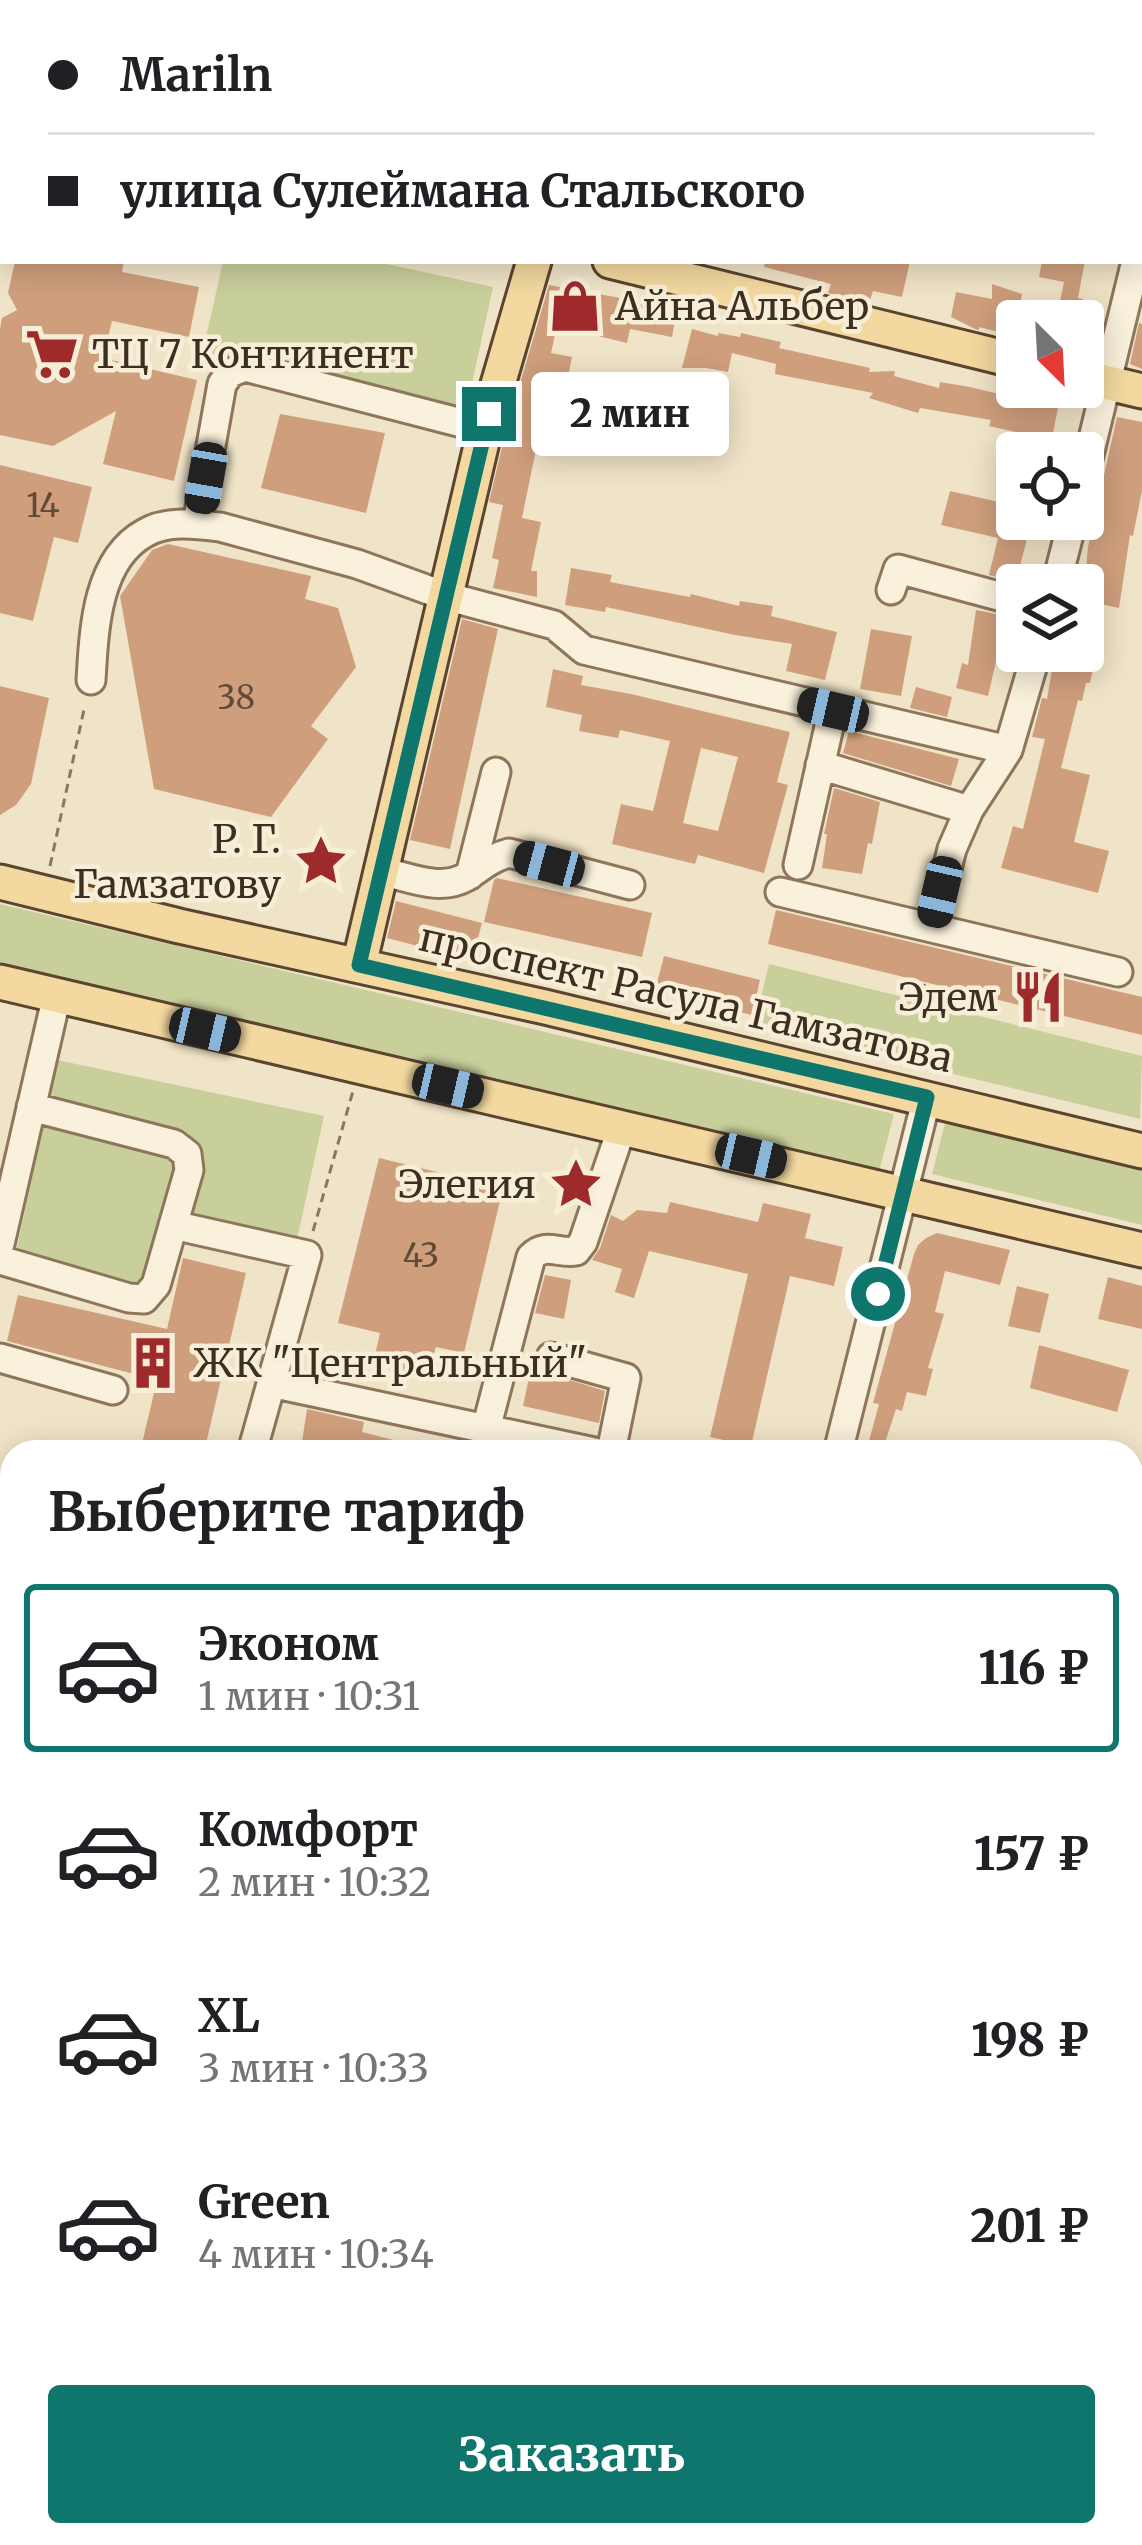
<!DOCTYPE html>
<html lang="ru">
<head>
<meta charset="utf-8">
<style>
  :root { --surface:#fff; --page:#f6f6f6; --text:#202124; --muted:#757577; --line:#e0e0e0; --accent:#0f766e }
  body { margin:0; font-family:Merriweather,serif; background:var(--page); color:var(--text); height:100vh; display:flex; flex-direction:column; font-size:45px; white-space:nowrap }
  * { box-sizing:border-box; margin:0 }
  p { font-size:39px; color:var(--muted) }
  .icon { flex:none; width:66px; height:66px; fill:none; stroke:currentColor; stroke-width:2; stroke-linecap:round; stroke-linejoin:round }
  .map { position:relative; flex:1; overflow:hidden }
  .panel { position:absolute; left:0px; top:1440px; width:1143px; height:1107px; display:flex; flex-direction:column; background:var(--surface); border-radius:36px 36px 0 0; box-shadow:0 6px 30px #0003 }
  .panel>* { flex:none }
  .hud { position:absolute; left:0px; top:0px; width:1143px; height:264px; box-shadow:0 6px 30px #0003; display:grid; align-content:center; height:264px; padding:0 48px; background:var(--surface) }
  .needle { width:78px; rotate:156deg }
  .buttons { position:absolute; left:996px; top:300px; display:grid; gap:24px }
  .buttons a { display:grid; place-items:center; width:108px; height:108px; border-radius:12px; background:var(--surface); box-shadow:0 6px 30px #0003; font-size:60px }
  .end { position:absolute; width:54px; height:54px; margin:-27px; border:15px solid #0f766e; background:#fff; box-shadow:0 0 0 6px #fff }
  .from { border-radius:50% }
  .bubble { position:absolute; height:84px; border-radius:12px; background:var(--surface); box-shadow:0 6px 30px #0003; font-size:39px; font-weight:800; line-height:84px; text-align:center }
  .car { position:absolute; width:36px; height:72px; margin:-36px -18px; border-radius:15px; box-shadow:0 0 9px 3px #0007; background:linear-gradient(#222 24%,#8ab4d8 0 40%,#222 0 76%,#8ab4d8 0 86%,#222 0) }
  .hud b { display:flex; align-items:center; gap:42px; height:114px; font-size:45px }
  .hud b+b { border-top:3px solid var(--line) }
  .hud i { width:30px; height:30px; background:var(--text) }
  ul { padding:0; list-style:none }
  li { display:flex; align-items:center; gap:36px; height:168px; margin:0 24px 18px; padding:0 24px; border:6px solid transparent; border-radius:12px }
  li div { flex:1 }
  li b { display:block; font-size:45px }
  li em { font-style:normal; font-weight:800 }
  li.active { border-color:var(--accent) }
  li>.icon { width:108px; height:108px; stroke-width:1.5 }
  h2 { padding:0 48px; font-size:54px; line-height:144px }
  .button { display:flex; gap:24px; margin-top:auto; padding:24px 48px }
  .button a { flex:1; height:138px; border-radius:12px; background:var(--accent); color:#fff; font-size:48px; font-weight:800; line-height:138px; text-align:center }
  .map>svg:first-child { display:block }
</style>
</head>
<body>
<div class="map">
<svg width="1142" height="2545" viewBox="0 0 1142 2545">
  <rect width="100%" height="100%" fill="#f0e4c8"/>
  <path fill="#c9cf9b" d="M223,261H373L493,287L464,420L201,360Z
    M0,904L894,1114L879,1172L0,964Z
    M769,964L1142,1056L1140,1119L754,1026Z
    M57,1060L324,1116L293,1258L162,1231L149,1290L14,1262Z
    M946,1119L1142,1167V1225L932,1174Z
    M1131,1954L1142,1957V2207L1131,2251Z
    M0,2029L12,2032V2316L0,2313Z
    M911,2535H1070L1067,2545H943Z"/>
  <path fill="#cf9f7d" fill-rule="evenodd" d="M15,261H124L122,272L199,287L189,337L112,321L103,358L197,380L174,481L103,464L116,411L53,446L0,435V329L2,318L17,310L8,293Z
    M765,261H910L902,297L873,291L869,303L828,293L831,284L764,267Z
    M1042,261H1085L1078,298L1083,299L1078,321H1056L1064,282L1039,277Z
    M992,284L1022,294L1014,336L979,327V330L975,329L951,317L956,292L992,299Z
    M549,285L648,303V300L678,304L672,337L630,329L627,343L586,333L587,327L558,321L551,353L572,357L565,392L553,389L547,421L542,420L522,518L541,522L531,571H537V597L493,588L499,560L492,558L503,505L489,502L505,434Z
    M1139,323L1142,324V369L1130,364Z
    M692,329L718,336V333L740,337L741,333L781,342L779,348L870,368L869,372L895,371L894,376L939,388L940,382L970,387L1058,408L1049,453H1016L1020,433L989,426L991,420L920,408L918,413L869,398L873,393L775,374L776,364L732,353L728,372L706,368H682Z
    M280,414L385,433L366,513L261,488Z
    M1117,417L1142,422V491L1133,536L1130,535L1119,608L1083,600L1088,547Z
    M0,465L92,487L78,543L54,537L33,621L0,613Z
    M950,491L1017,506V519H1032L1016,582L989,575L998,538L941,525Z
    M168,544L311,576L305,599L338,608L356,667L311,726L328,739L271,817L154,789L120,596L152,550Z
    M571,568L612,575L610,582L690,597L691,594L739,606L740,601L773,606L771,616L837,632L825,680L786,671L792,644L735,635L606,607L605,612L565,605Z
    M976,610L1005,616L1000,657H997L988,696L956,688L962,663L968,665Z
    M462,619L498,629L450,849L410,840Z
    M1083,624L1102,626L1090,683H1086L1082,701L1078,700L1061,768L1090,775L1074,842L1109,851L1098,893L1001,868L1013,826L1023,829L1045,739L1032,737L1042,698L1047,699L1053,664L1058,665L1061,651H1083Z
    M871,629L912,636L901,696L860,689Z
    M553,669L583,676L581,685L631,694L790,732L777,782L788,785L764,873L698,855L695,864L612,844L621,804L653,811L670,741L620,730L618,738L579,731L582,715L546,707ZM701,748L738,757L718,831L683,823Z
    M0,686L49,698L31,784L16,805L0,815Z
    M916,687L952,697L947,717L910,708Z
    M849,731L959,759L951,786L843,753Z
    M834,788L880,802L872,844L868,843L862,874L822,868L827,834H824Z
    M497,878L652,913L642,957L484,922L494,880Z
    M396,901L482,923L472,960L387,938Z
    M776,910L1142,997V1035L768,944Z
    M664,956L760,980L752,1015L655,991Z
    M379,1158L503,1188L464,1353L436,1347L426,1379L373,1364L380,1333L338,1323Z
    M670,1202L758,1222L763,1203L811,1214L805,1238L843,1247L834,1286L790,1276L751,1446L710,1437L748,1274L649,1251L634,1298L615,1292L622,1269L592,1260L600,1248L611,1215L623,1221L637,1210L667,1213Z
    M937,1233L1010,1250L1000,1285L945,1271L935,1312L944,1314L928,1368L933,1369L926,1396L907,1392L902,1411L896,1409L882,1452H866L879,1404L873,1403L914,1254L918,1245L926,1238Z
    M183,1258L246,1273L204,1452H157L141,1448L157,1380L7,1341L18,1295L167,1329Z
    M545,1275L571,1280L564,1319L535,1313Z
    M1108,1277L1142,1286V1329L1098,1319Z
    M1017,1286L1049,1294L1040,1333L1008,1326Z
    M1039,1345L1129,1370L1117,1412L1030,1388Z
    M531,1368L605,1391L599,1423L523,1406Z
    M307,1409L364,1422L362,1432L417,1446L416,1452H324L325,1449L302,1442Z"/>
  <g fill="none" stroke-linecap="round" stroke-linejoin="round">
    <g stroke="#8d765c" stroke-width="33">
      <path id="minor" d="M925,0L938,3
        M1140,50L1142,51
        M0,239L3,224
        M1083,480L1136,261
        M197,524L222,384L230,373L245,367L485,429
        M1056,585L1073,519
        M891,590L898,569L1017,601
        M1037,651L1008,750L969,810L952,849L932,928L1118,972
        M91,680C94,631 96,560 145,533C167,520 196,524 220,527L357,564L445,596L554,625L584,650L1008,750
        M820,765L969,810
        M798,865L833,709
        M381,871C409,877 440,892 466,877C480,868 492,857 509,853L630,885
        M470,875L496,772
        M780,892L932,928
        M173,1225L307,1255L252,1452
        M0,1244L57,995
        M0,1260L129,1298L144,1299L156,1285L189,1170L187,1154L174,1144L31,1107
        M551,1357L626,1378L611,1452
        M0,1358L113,1390
        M271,1383L594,1452
        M486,1429L531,1257C545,1242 558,1254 576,1251L583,1242L622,1127
        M838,1452L927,1097
        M1131,1585L1142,1588
        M0,1644L12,1646
        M1131,1921L1142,1924
        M0,2000L12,2003
        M604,2535L649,2545
        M317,2541L346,2545
        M387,2545L394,2535"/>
    </g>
    <g stroke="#5b4430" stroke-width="39">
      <path id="major" d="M11,3L12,0
        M589,3L590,0
        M0,59L3,44
        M0,117L3,118
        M610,261L1017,361
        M1083,377L1142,391
        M0,882L179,926L545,1007L1142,1151
        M359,965L485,429L534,261
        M0,982L1142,1250"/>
    </g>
    <path stroke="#8d765c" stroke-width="3" stroke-dasharray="9 6" stroke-linecap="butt" d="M50,866L85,705
      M918,1007L925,983
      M313,1231L353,1091
      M1131,1963L1142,1966
      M0,2178L12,2181
      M1142,2246L1135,2273L1142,2275
      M1131,2368L1142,2332
      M1131,2512L1142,2514
      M946,2535L986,2545
      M1113,2535L1142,2545
      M1003,2545L1005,2535
      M1065,2545L1069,2535"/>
    <use href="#minor" stroke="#faf1dc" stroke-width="27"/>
    <use href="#major" stroke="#f3d9a0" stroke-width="33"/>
    <g stroke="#3d2e20" stroke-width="10">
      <path id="rail" d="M0,2322L12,2325
        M0,2357L12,2360
        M722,2535L763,2545
        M784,2535L825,2545
        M839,2535L879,2545"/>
    </g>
    <use href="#rail" stroke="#f7eed8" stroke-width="6" stroke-dasharray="18" stroke-linecap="butt"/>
  </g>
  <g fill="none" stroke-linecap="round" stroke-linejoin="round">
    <path stroke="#0f766e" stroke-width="15" d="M489,414L359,965L927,1097L878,1294"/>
  </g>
  <defs>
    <g id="shop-bare" transform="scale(4.14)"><path d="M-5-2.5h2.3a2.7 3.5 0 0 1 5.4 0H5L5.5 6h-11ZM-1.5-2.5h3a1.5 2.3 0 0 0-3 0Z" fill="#9e2a2b" stroke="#f7eed8" stroke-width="2.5" paint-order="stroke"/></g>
    <g id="supermarket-bare" transform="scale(4.14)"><path d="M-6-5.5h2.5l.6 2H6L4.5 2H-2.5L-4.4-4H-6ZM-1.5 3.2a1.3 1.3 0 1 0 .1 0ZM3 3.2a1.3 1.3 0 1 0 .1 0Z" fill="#9e2a2b" stroke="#f7eed8" stroke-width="2.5" paint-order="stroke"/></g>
    <g id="sight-bare" transform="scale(4.14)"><path d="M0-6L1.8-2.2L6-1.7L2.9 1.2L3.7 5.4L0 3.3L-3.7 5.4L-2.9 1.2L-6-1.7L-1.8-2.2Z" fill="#9e2a2b" stroke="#f7eed8" stroke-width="2.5" paint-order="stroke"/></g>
    <g id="restaurant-bare" transform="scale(4.14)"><path d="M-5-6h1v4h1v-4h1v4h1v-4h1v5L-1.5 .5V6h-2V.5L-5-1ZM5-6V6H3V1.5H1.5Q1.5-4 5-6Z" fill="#9e2a2b" stroke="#f7eed8" stroke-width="2.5" paint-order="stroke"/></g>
    <g id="building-bare" transform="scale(4.14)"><path d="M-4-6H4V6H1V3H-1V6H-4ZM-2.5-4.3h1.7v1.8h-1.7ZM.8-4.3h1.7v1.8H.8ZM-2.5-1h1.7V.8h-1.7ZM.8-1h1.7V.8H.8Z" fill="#9e2a2b" stroke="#f7eed8" stroke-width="2.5" paint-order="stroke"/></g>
  </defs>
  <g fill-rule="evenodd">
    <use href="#shop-bare" x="575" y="306"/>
    <use href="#supermarket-bare" x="52" y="354"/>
    <use href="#sight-bare" x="321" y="861"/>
    <use href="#restaurant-bare" x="1038" y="997"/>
    <use href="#sight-bare" x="576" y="1184"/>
    <use href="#building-bare" x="153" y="1363"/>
  </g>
  <g text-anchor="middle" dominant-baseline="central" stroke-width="9" stroke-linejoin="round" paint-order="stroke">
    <g font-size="33" fill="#624a37">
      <text x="43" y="505">14</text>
      <text x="236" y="697">38</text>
      <text x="421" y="1255">43</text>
    </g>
    <g font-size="39" fill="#3d2e20" stroke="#f7eed8" text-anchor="start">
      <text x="615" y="306">Айна Альбер</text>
      <text x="92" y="354">ТЦ 7 Континент</text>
      <text x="281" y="839" text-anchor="end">Р. Г.<tspan x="281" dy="45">Гамзатову</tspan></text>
      <text x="998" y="997" text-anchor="end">Эдем</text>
      <text x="536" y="1184" text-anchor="end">Элегия</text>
      <text x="193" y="1363">ЖК "Центральный"</text>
    </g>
    <g font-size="39" fill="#3d2e20" stroke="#f7eed8">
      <text transform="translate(686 998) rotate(13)">проспект Расула Гамзатова</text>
    </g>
  </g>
</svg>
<div class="buttons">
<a><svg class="needle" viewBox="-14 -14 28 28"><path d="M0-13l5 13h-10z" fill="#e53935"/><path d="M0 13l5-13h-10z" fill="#757577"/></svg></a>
<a><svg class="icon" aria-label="locate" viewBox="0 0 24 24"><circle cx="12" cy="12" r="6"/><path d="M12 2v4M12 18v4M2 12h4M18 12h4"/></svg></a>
<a><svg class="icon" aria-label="layers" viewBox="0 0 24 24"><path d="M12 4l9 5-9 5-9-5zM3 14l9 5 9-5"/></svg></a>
</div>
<i class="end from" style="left:878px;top:1294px"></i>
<i class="end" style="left:489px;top:414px"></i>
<div class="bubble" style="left:531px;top:372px;width:198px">2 мин</div>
<i class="car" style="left:206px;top:478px;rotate:190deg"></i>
<i class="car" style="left:833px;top:710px;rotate:283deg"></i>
<i class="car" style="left:549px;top:864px;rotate:285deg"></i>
<i class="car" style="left:940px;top:892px;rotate:193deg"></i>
<i class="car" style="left:205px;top:1030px;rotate:103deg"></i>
<i class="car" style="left:448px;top:1086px;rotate:103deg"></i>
<i class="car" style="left:751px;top:1156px;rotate:103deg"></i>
<div class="hud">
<b><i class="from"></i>Mariln</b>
<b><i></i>улица Сулеймана Стальского</b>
</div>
<section class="panel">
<h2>Выберите тариф</h2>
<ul>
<li class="active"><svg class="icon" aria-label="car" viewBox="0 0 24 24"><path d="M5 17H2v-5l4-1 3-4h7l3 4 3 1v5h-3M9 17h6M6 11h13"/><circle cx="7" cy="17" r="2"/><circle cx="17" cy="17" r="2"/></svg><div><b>Эконом</b><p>1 мин · 10:31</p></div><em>116 ₽</em></li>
<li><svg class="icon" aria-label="car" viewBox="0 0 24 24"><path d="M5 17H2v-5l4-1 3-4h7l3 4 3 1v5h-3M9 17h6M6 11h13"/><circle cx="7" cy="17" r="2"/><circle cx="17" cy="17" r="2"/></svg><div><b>Комфорт</b><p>2 мин · 10:32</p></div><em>157 ₽</em></li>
<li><svg class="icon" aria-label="car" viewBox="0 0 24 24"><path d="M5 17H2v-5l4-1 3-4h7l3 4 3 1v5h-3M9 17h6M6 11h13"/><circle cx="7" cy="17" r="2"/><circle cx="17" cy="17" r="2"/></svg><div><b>XL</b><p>3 мин · 10:33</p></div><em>198 ₽</em></li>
<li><svg class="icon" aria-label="car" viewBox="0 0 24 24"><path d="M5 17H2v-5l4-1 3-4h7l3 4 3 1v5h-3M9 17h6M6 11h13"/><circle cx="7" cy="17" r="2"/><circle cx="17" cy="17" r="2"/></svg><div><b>Green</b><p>4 мин · 10:34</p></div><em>201 ₽</em></li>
</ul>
<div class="button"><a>Заказать</a></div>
</section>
</div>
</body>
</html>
